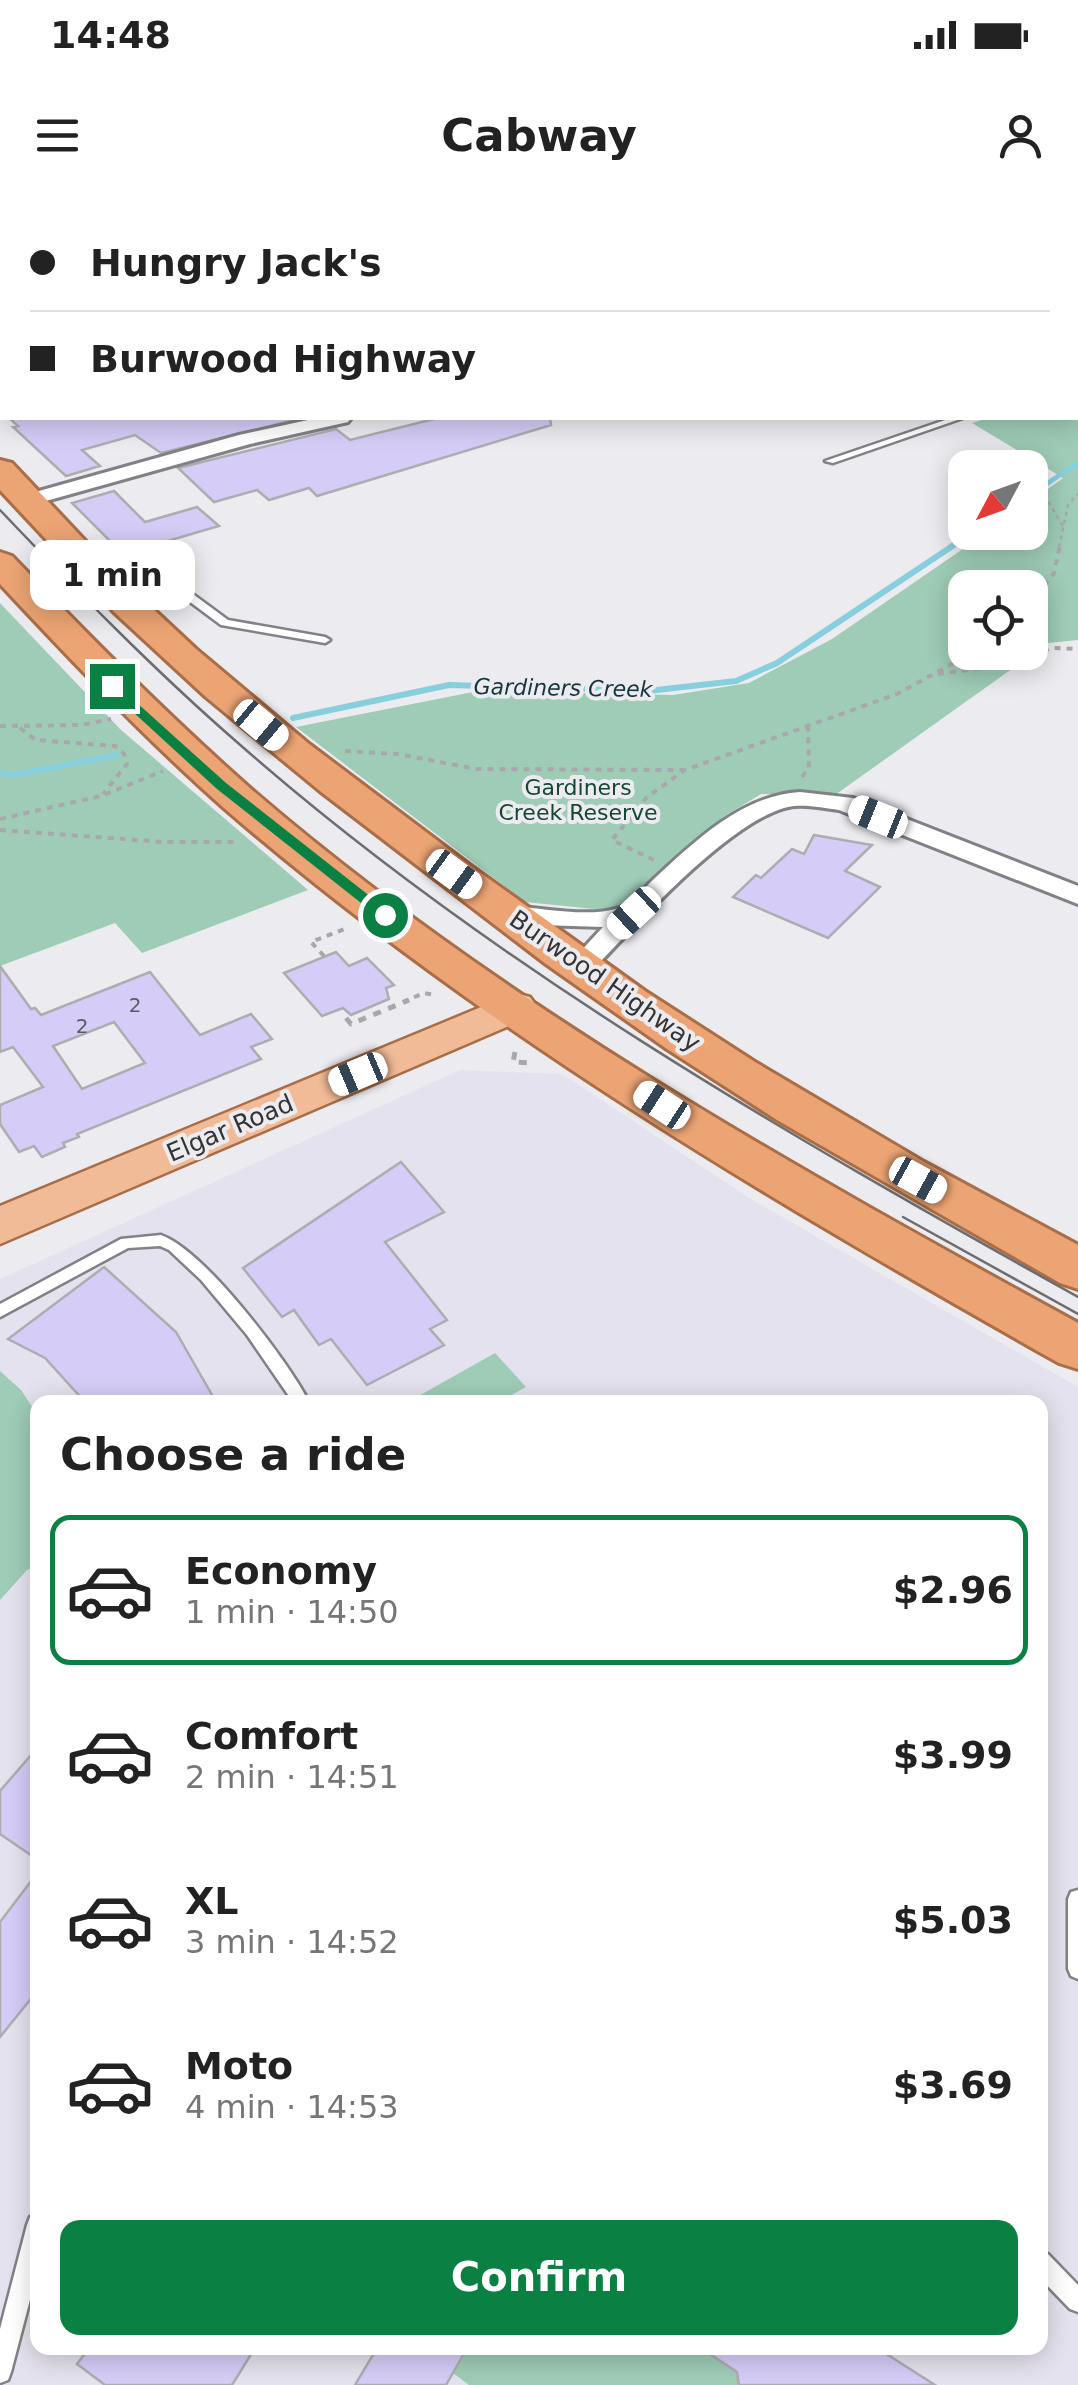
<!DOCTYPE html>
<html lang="en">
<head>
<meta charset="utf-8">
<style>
  :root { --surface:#fff; --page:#f2f2f2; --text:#222; --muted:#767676; --line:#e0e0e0; --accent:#0b8043 }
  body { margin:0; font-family:"DejaVu Sans",sans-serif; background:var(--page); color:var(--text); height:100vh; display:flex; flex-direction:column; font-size:38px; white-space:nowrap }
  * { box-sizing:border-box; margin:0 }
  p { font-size:32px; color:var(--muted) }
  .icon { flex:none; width:55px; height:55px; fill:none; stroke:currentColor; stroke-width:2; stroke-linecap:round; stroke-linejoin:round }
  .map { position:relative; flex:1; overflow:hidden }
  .details { position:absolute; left:30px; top:1195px; width:1018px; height:960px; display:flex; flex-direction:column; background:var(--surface); border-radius:20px; box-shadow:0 5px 25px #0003 }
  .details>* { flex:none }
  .hud { position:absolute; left:0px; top:0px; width:1080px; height:220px; box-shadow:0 5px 25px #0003; display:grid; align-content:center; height:220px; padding:0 30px; background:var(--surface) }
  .needle { width:65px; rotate:229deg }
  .fabs { position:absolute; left:948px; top:250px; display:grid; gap:20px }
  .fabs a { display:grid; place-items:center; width:100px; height:100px; border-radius:20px; background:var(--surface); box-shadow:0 5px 25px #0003; font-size:50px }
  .end { position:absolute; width:45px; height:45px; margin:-22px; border:12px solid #0b8043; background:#fff; box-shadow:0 0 0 5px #fff }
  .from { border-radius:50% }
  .bubble { position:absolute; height:70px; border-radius:20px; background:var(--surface); box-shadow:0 5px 25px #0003; font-size:32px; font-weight:700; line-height:70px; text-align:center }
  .car { position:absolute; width:30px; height:60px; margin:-30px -15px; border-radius:12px; box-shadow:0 0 8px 2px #0007; background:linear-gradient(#fff 24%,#345 0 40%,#fff 0 76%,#345 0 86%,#fff 0) }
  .hud b { display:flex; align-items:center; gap:35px; height:95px; font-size:38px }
  .hud b+b { border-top:2px solid var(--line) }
  .hud i { width:25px; height:25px; background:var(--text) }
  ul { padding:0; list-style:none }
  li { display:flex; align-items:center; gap:30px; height:150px; margin:0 20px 15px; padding:0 10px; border:5px solid transparent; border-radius:20px }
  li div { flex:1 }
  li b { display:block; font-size:38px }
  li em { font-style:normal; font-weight:700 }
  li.current { border-color:var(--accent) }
  li>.icon { width:90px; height:90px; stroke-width:1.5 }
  h2 { padding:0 30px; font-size:45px; line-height:120px }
  .button { display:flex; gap:20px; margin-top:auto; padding:20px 30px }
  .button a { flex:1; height:115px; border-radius:20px; background:var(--accent); color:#fff; font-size:40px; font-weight:700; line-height:115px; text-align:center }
  .status { display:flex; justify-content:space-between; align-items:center; height:70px; padding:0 50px; background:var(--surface); direction:ltr }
  .status svg { height:28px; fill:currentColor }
  header { display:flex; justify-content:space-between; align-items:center; height:130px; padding:0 30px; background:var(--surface); font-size:45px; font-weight:700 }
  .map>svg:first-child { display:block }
</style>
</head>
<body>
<div class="status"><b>14:48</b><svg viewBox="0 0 49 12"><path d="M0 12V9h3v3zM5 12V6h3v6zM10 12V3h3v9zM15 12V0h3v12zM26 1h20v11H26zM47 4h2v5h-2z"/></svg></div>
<header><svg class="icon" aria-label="menu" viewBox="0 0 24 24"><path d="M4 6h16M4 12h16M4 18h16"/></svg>Cabway<svg class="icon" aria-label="person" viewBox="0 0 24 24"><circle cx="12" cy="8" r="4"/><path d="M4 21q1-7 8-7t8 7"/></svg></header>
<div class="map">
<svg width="1078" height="2185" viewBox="0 0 1078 2185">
  <rect width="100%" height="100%" fill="#ecebf0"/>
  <path fill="#e5e2ef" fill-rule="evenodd" d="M460,870L562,874L751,999L1078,1187V2185H0V1079ZM38,1202H1040V2148H38Z"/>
  <path fill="#9eccb6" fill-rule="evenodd" d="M1078,186V440L1048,443L835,595L761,594L723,617L614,711L525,702L296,527L478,491L673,495L749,483L832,439L986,333L1030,332V302L1063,278L972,223L988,218H1078ZM965,388H1030V452H965Z
    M0,403L120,529L308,690L142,753L115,723L0,766Z
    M495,1153L526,1187L499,1202H408Z
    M0,1171L21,1190L37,1214V1366L27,1370L0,1400Z
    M467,2148H701L737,2172L739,2185H469L453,2173Z"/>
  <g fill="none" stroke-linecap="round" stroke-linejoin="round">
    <path stroke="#87cfdd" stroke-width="5" d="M1030,295L1078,263
      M950,347L973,332"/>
    <path stroke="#87cfdd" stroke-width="6" d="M293,518L449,485L648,491L736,481L777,463L954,345
      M0,573L14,575L117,555"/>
  </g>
  <path fill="#d5ccf7" stroke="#adacb1" stroke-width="2.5" fill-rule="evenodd" d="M9,218H302L161,253L135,235L82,250L100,266L66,276L13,227L18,226Z
    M438,218H550L551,225L317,296L309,288L269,300L257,290L214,302L178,268L336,229L350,240Z
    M114,291L145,322L197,307L219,326L123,354L72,303Z
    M814,635L872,645L845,671L880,687L828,738L733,697L756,675L761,678L792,649L804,654Z
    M336,752L349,766L367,758L394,785L386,788L389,799L351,815L343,808L322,816L284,773Z
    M0,766L31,809L35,808L41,815L150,772L200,835L251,814L272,839L251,847L261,859L77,934L79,937L63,943L65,947L42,957L34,946L19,952L0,924V905L43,887L13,847L0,852ZM114,822L145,863L82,889L53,846Z
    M401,962L444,1012L385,1042L447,1120L430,1129L444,1145L367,1185L331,1139L319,1145L294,1110L282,1117L243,1068Z
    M104,1067L176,1132L216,1202H85L45,1158L8,1139Z
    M38,1547V1660L0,1634V1591Z
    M38,1672V1790L0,1837V1722Z
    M89,2148H255L232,2185H105L77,2164Z
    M377,2148H467L446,2185H355Z
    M701,2148H877L935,2185H739L737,2172Z"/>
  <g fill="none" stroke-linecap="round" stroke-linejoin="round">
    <g stroke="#828186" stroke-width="5">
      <path id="service" d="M951,218H963L833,263L825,261Z
        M152,377L186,389L228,420L325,437L330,440L325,443L221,425L178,393L151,383L19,385L14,382L19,379Z
        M161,1035C204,1050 288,1161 309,1202H293L247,1135L201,1080L169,1050L160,1046L128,1048L0,1117V1104L121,1039Z
        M1078,1690V1779L1071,1776L1068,1769V1699L1071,1692Z
        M38,2015V2069L11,2172L8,2180L0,2183V2129L27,2025L30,2017Z
        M1040,2051L1048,2054L1078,2085V2112L1070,2109L1040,2078Z"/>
    </g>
    <g stroke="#828186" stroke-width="6">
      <path id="minor" d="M409,0H428L429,2H411Z
        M0,34H2V44H0Z
        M2,153V165L0,166V154Z
        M317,218H351L348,222L250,244L28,306L18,300L21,296L239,235Z
        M800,592L853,598L1078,686V704L839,610C822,608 801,603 784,608C724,626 634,727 590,773H570L566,767L603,727L510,724L497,715L510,706C543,708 588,718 619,708C632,704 645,687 655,678C695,641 743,595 800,592Z"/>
    </g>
    <g stroke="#a96e48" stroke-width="5">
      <path id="primary" d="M515,793L530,797L537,807L530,817L0,1044V1006Z"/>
    </g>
    <g stroke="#a96e48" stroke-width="6">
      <path id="trunk" d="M0,260L12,263L121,379L196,449L309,544L467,663L645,791L755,862L924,962L1078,1045V1089L1060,1083L777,920L667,849L546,764L320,591L206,497L114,412L0,290Z
        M0,352L12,356C89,436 167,515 251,589C500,804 791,966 1078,1123V1169L1059,1163C768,999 478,828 224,608C145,538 72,461 0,384Z"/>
    </g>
    <path stroke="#a8a7ab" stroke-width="2.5" stroke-dasharray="4 4" stroke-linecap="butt" d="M998,218H1078
      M1040,288L1064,328
      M1059,347L1068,305L1078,294"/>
    <path stroke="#a8a7ab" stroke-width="4" stroke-dasharray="6 6" stroke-linecap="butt" d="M1030,405L1054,373L1060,345
      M938,474L997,466L1052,448L1078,449
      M0,526L81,525L111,519
      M20,528L36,540L115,546L124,554L127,564L103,594
      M345,551L398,554L476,569L683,570
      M802,577L809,568L808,528
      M0,619L101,596L163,571
      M0,630L163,642H238
      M654,660L612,640L647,597L685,570L897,494L974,452
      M324,756L311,742L347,728
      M403,802L424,793L435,795"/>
    <path stroke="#a8a7ab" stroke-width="5" stroke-dasharray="8 8" stroke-linecap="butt" d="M346,818L351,824L409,800
      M515,852L513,862L531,863"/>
    <use href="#service" fill="#fff" fill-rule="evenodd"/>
    <use href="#minor" fill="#fff" fill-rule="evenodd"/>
    <use href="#primary" fill="#f1bb97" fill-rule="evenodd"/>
    <use href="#trunk" fill="#eca474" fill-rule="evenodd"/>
    <path stroke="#6d6c6f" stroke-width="2.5" d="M0,310C77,391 154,470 238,543C490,765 786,934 1078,1097
      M903,1017L1078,1114"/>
  </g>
  <path fill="#0b8043" d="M108,484H116L226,583L390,712V718H380L217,589L108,489Z"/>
  <g text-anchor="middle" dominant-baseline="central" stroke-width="8" stroke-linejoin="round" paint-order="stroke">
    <g font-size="20" fill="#5c5a66">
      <text x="135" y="805">2</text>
      <text x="82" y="826">2</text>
    </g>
    <g font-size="22" font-style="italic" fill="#13373d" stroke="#ecebf0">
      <text transform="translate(563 488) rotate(1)">Gardiners Creek</text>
    </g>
    <g font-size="22" fill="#154733" stroke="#ecebf0">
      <text x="578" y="587">Gardiners<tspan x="578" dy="25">Creek Reserve</tspan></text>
    </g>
    <g font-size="25" fill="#343436" stroke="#ecebf0">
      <text transform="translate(605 781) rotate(35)">Burwood Highway</text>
      <text transform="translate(230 928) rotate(-23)">Elgar Road</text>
    </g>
  </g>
</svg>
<div class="fabs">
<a><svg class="needle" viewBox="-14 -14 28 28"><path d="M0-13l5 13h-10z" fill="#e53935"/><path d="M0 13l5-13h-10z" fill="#767676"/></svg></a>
<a><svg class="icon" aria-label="locate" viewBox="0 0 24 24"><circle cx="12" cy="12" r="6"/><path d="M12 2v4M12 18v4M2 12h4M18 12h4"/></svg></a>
</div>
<i class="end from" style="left:385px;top:715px"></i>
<i class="end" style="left:112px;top:486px"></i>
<div class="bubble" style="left:30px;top:340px;width:165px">1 min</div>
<i class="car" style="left:261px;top:525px;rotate:130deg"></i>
<i class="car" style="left:878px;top:617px;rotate:292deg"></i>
<i class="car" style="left:454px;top:674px;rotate:126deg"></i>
<i class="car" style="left:634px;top:713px;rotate:227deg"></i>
<i class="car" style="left:358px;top:874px;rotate:247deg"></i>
<i class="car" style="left:662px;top:905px;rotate:303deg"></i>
<i class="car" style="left:918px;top:980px;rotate:119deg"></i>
<div class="hud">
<b><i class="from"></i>Hungry Jack's</b>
<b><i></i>Burwood Highway</b>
</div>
<section class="details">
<h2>Choose a ride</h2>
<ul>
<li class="current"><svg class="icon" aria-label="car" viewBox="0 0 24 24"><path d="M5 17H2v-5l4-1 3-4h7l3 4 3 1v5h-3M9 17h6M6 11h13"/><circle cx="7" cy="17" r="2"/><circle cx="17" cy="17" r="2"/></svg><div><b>Economy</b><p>1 min · 14:50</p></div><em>$2.96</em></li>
<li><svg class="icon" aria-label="car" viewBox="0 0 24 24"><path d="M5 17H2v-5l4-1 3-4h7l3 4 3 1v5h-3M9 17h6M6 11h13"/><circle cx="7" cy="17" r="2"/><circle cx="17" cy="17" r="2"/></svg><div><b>Comfort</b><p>2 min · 14:51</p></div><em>$3.99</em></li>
<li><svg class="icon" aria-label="car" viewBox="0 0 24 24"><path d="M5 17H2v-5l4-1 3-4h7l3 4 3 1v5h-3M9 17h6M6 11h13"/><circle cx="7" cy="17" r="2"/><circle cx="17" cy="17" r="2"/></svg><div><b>XL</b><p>3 min · 14:52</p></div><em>$5.03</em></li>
<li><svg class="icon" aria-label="car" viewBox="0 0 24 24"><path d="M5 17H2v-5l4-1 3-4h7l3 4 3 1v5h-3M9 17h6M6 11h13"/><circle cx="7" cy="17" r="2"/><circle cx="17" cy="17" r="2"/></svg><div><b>Moto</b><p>4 min · 14:53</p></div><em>$3.69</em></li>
</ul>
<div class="button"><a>Confirm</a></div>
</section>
</div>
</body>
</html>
